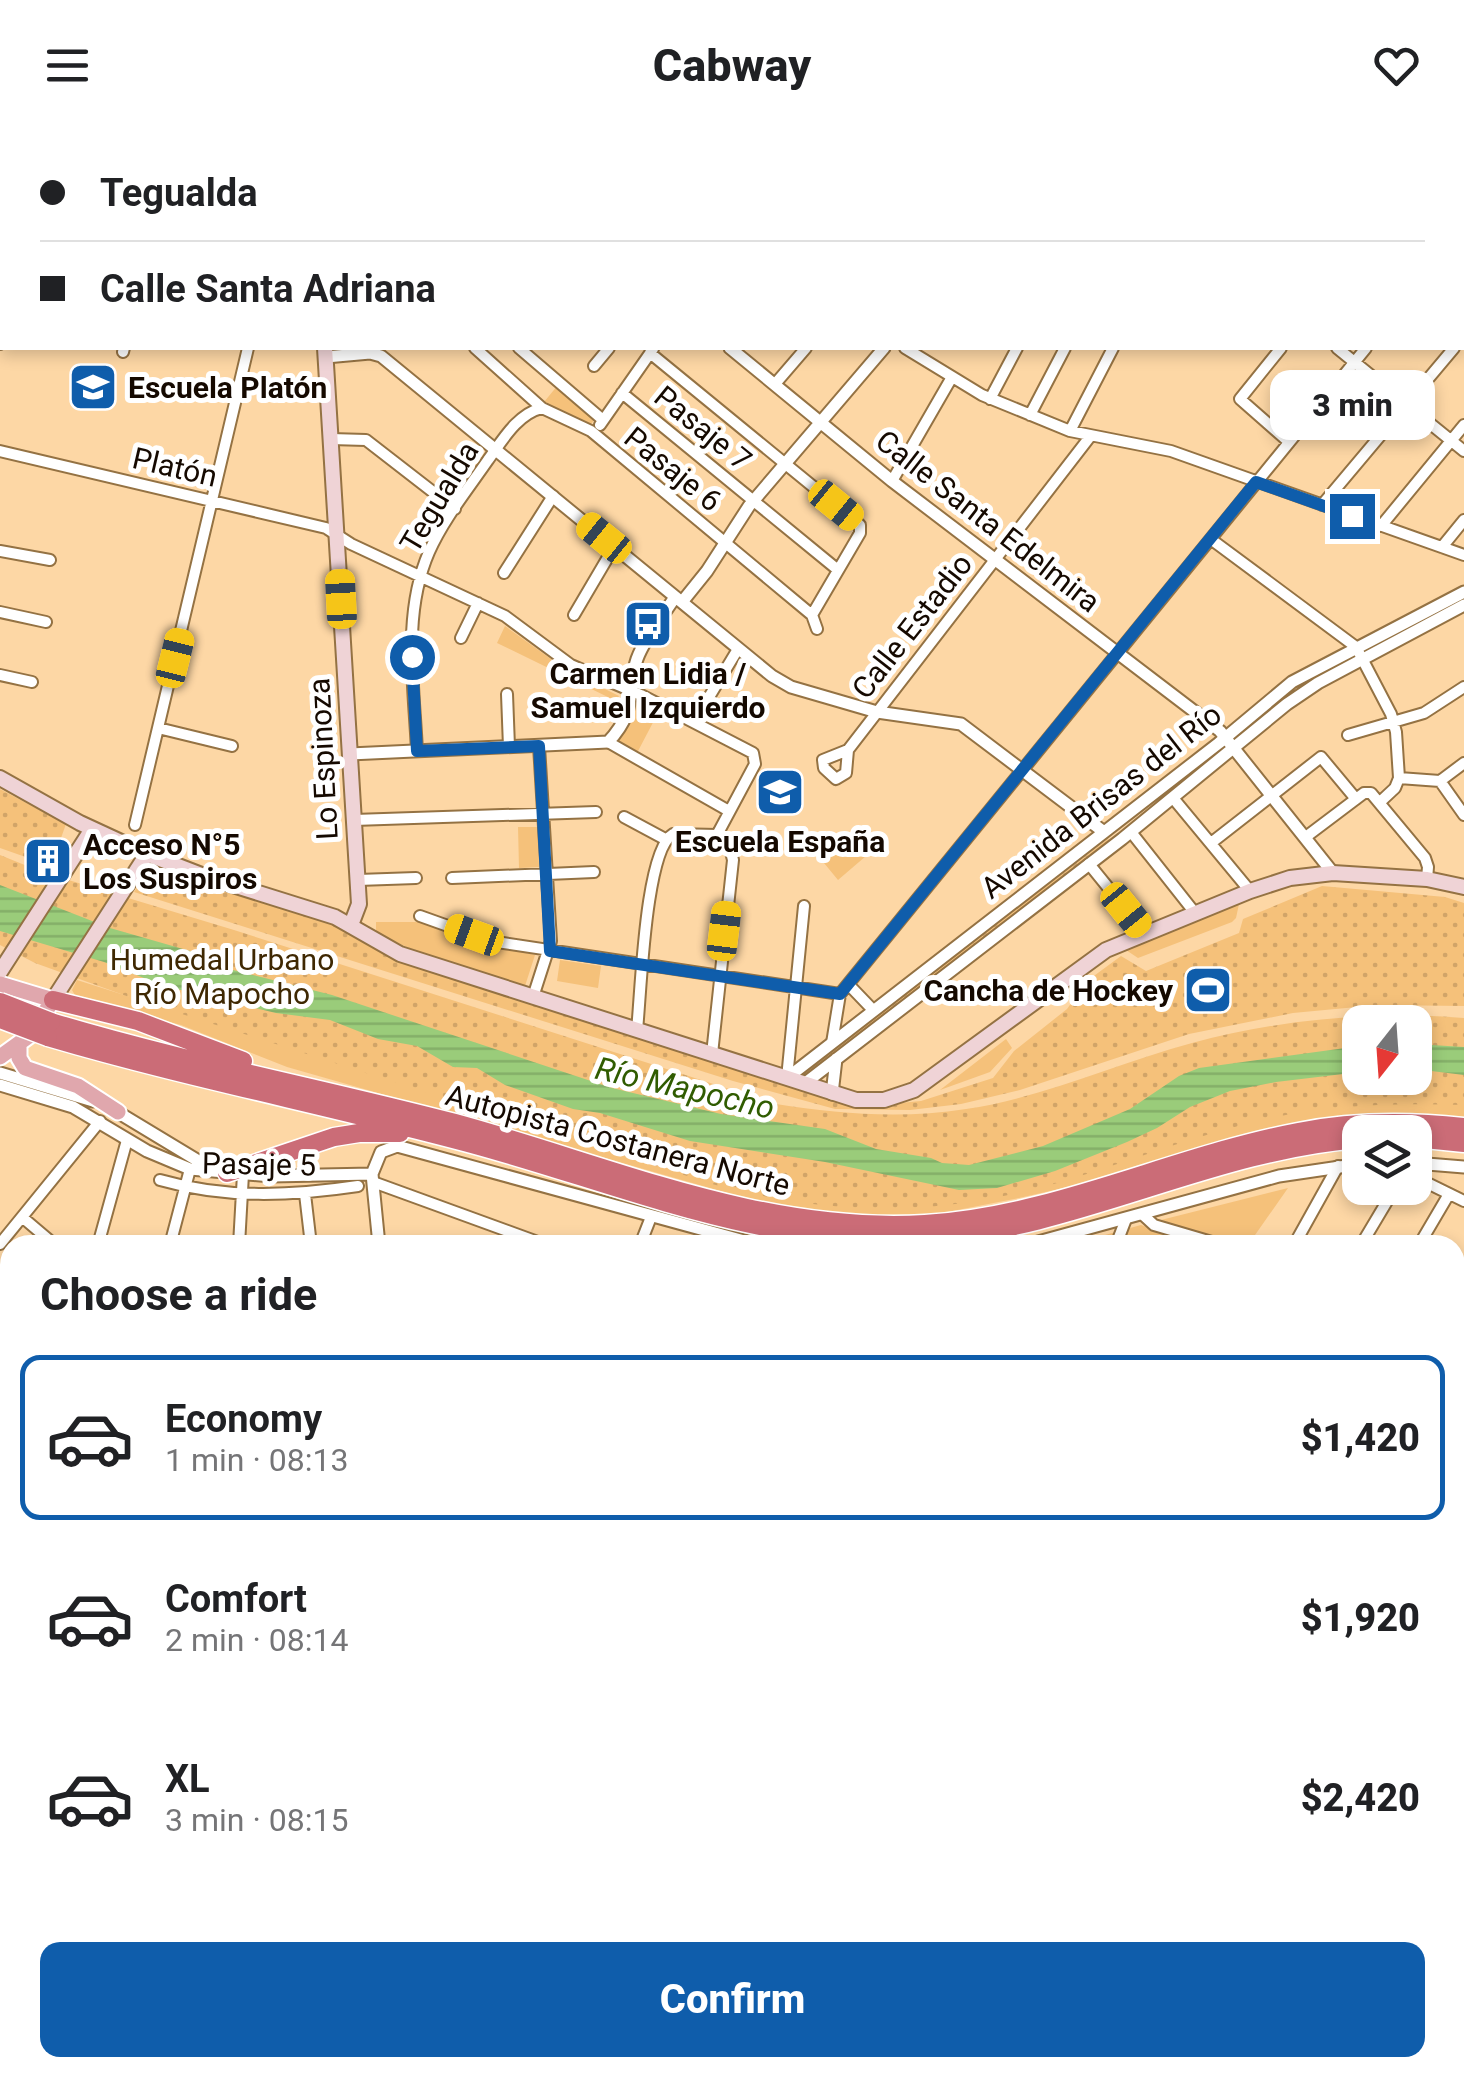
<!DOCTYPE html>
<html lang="en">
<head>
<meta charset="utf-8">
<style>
  :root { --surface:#fff; --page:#f2f2f2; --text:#202124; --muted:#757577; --line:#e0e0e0; --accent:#0f5dab }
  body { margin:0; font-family:Roboto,sans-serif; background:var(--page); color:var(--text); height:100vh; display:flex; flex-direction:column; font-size:38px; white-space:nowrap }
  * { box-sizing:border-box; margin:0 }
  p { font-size:32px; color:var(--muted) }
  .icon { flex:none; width:55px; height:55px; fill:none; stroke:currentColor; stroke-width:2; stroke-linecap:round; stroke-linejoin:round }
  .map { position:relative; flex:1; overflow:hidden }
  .drawer { position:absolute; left:0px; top:1105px; width:1465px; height:842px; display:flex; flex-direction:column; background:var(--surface); border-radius:30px 30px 0 0; box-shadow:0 5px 15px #0003 }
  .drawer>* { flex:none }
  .top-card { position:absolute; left:0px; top:0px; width:1465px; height:220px; box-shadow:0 5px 15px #0003; display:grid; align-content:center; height:220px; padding:0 40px; background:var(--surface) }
  .needle { width:65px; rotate:197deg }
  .controls { position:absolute; left:1342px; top:875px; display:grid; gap:20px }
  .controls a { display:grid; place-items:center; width:90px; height:90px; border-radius:20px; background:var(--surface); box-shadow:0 5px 15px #0003; font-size:50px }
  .end { position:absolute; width:45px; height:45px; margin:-22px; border:12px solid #0f5dab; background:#fff; box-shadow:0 0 0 5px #fff }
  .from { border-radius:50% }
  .bubble { position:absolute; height:70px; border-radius:20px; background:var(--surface); box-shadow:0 5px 15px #0003; font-size:32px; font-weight:800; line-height:70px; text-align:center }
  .car { position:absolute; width:30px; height:60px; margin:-30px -15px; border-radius:12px; box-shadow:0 0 8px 2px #0007; background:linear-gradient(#f5c518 24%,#345 0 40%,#f5c518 0 76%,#345 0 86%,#f5c518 0) }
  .top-card b { display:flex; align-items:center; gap:35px; height:95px; font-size:38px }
  .top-card b+b { border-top:2px solid var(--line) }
  .top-card i { width:25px; height:25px; background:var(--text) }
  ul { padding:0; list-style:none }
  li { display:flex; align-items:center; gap:30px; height:165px; margin:0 20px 15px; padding:0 20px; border:5px solid transparent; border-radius:20px }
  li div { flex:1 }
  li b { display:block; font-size:38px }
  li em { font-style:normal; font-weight:800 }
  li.selected { border-color:var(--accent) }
  li>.icon { width:90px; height:90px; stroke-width:1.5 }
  h2 { padding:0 40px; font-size:45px; line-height:120px }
  .cta { display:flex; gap:20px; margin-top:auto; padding:20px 40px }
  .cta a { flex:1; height:115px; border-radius:20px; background:var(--accent); color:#fff; font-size:40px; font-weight:800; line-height:115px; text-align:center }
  header { display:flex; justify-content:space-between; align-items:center; height:130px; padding:0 40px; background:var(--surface); font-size:45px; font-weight:800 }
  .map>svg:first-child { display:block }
</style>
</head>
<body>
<header><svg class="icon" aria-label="menu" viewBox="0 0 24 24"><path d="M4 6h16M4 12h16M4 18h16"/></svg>Cabway<svg class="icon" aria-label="heart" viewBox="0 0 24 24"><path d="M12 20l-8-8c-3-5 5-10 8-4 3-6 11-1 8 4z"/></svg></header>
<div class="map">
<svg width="1464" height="1947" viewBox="0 0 1464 1947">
  <defs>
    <pattern id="park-dots" width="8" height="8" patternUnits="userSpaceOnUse" patternTransform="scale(2.5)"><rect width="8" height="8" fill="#f5c17a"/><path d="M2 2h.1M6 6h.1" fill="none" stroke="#d1a468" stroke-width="1.8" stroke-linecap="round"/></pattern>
    <pattern id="water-rules" width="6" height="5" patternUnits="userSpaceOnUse" patternTransform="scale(2.5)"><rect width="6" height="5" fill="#9acc7a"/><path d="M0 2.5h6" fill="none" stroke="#84ae68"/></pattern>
  </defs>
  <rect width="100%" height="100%" fill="#fdd7a5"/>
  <path fill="#f5c17a" d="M558,255L596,288L590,295L544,272Z
    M505,496L565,539L619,566L616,571L497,513Z
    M638,571L659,581L637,623L617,613Z
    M518,697H538L539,737L519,738Z
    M852,709L866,726L838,750L824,733Z
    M1239,774L1236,788L1232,792L1138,828L1126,820Z
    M376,792H419L469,809L535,825L525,856L420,823L376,803Z
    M560,830L601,836L598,858L557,851Z
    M77,850L395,951L564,999L1237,992L1335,969L1464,972V988L1397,984L1337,986L1270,1001L1117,1046L1019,1068L937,1084L857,1085L766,1074L287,937L181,895L76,867L72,860Z
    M1006,909L1012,918L990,942L940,960Z
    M1288,1058L1248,1115L1157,1091Z
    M1141,1095L1174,1106L1169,1115H1069Z"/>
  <path fill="url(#park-dots)" fill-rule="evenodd" d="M0,659L66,694L51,736L0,718Z
    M1108,709L1113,712L805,949L801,948V944Z
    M0,725L42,742L234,800L776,974C839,984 902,989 966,979C1043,968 1117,933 1192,913C1282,889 1371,881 1464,888V975C1400,973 1338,974 1275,987C1203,1002 1134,1030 1064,1051C942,1087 835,1087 712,1054L132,868L35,833L0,815ZM1360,892H1415V948H1360Z
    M152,735C171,738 187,749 205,754C255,768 310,777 356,803L889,974L921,971L993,948L1014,921L1067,879L1087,851L1121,826L1146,841L1239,803L1243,789L1322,756L1445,767L1464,773V876L1378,875L1293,883L1189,904L1020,960L961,974L910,980L835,979L733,951L134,762Z"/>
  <path fill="url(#water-rules)" d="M0,755L110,798L190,821L233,840L332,865L612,958L721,984L825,999L876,1019L931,1028L942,1033L969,1035L1043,1016L1130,979L1179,946L1199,938L1360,916V942L1276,952L1230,961L1190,977L1157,998L1127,1012L1055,1041L997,1058L959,1060L825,1032L690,1011L600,983L573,979L505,955L477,938L453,937L417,916L378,909L330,890L276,883L164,856L104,832L0,801Z
    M1415,914L1464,917V945L1415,939Z"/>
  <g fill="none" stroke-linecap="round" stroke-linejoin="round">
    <g stroke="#947243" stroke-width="14">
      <path id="minor" d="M599,0L602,2
        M733,0L736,2
        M835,0L837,2
        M1062,0L1065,2
        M50,2V0
        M299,2V0
        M442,2L444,0
        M701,2L702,0
        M803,2L805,0
        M953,2L954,0
        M1220,2V0
        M1265,2L1266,0
        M1421,2L1423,0
        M1462,102L1464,100
        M1462,197L1464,198
        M1462,207L1464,205
        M0,214L2,204
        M475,218L542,278L591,301L812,485L817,499
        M519,218L603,290
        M905,218L982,265L1070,301L1171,321L1464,425
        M1281,218L1240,269L1289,312
        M1337,218L1464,321
        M123,222L124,218
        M650,223L860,395V403L812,485
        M594,236L609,218
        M775,254L806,218
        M622,263L838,440
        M990,269L1017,218
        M1030,285L1065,218
        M600,295L653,219
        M1070,301L1113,218
        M331,309L366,310L455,379
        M0,321L326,398L351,414L505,486L571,535L641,565L753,623L755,634L717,705
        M892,351L952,247
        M1322,375L1454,218
        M1381,396L1464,295
        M1212,410L1356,517L1391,584L1396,602L1399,648L1395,658L1380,672
        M1442,417L1464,390
        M0,421L50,430
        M504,443L553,366
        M0,482L46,492
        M574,485L614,417
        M461,508L478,473
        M0,545L32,552
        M507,564L509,617
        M694,592L738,519
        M158,598L232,616
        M1348,605L1424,583L1464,557
        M608,612L729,681
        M848,620L846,643L836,649L824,638L823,630L848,620L1089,308
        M417,621C414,555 402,484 429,422C443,390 468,359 488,330C502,311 517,284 542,278
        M1399,648L1440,651L1464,633
        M1440,651L1464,685
        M1173,668L1250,761
        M624,687L665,709
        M354,690L596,682
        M135,695L248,218
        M1131,702L1195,783
        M1307,706L1364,663H1371L1425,728L1428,737L1427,749
        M1211,713L1321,627L1356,669
        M1089,734L1145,803
        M452,748L594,742
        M358,750L416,748
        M420,786L490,811L840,864
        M849,855L873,880
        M533,867L551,811L539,616
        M637,900C641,863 645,720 673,704L717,705
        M832,913L840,864L1366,218
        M712,924L733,730L729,714L717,705
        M787,948L804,776
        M1415,1047L1464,1071
        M160,1050C226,1069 291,1066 358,1056
        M373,1052L546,1115
        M305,1064L311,1115
        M1142,1084L1154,1095L1222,1115
        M22,1087L55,1115
        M0,1114L100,991
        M98,1115L127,1010
        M170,1115L190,1039
        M239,1115L243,1044
        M640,1115L651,1087
        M1116,1115L1126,1089
        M1294,1115L1338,1036
        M1361,1115L1395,1058
        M1419,1115L1449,1064
        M1455,1134L1464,1138
        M0,1169L10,1178
        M1455,1217L1464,1221
        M1455,1273L1464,1277
        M1455,1380L1464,1384
        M0,1647L10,1648
        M1455,1705L1464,1707
        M1455,1879L1464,1850
        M178,1938L179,1947
        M231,1938L233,1947
        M1141,1938L1161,1947
        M1371,1938L1398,1947
        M350,1947L352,1938
        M400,1947L405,1938
        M907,1947L913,1938
        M945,1947L949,1938
        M1012,1947L1017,1938
        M1088,1947L1093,1938
        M1289,1947L1290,1938"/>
    </g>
    <g stroke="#947243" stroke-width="15">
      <path id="tertiary" d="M466,0L469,2
        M1037,2L1039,0
        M0,74H2
        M730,218L892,351L1220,601L1333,743
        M326,227L370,223L381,226L772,546L791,557L877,582L961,594L1104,702
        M682,472L707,441L749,376L884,218
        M350,624L608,612C638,581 626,561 637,529C645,507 663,486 675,467
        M0,943L93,971
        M787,948L1219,613L1292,552L1464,462
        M804,954L1122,709L1287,574L1318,553L1464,475
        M0,955L73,977L147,1021L190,1039L271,1046L372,1044
        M832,964L836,929
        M114,980L210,1038
        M1415,1033L1464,1037
        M379,1115L372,1044L381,1022L397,1016L759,1115
        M1027,1115L1279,1046L1360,1034
        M1455,1434L1464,1437
        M0,1737L10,1738
        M1455,1774L1464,1776
        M111,1938L113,1947
        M546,1947L552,1938"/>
    </g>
    <g stroke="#947243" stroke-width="18">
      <path id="secondary" d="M313,0V2
        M325,218L359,774L351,795
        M0,648L80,693L147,724L204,746L335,787L400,824L856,970H884L914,960L1106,820L1250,761L1290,748L1333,743L1427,749L1464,757
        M0,842L92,699
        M53,870L147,724
        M0,1306L10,1311
        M0,1436L10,1441
        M919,1938L937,1947"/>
    </g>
    <g stroke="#fff" stroke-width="19">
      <path id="primary" d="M1365,0L1367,2
        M1382,0L1384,2
        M1462,76L1464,77
        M1462,91L1464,92
        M0,854L53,870L29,906L0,927
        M19,915V928L25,938L78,956L118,982"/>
    </g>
    <g stroke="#fff" stroke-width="21">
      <path id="motorway" d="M53,870L138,891L243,931
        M51,892C184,932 321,958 455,993C610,1035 761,1104 925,1094C1055,1086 1172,1026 1298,1002C1353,991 1409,991 1464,997
        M48,907C187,948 331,976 472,1014C623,1055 768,1120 927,1109C1077,1099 1211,1020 1360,1009
        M1415,1008L1464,1013
        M227,1043L334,1007L359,1003H400"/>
    </g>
    <use href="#minor" stroke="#fff" stroke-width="10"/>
    <use href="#tertiary" stroke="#fff" stroke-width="11"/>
    <use href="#secondary" stroke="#efd3d6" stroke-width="14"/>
    <use href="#primary" stroke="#e0a7ad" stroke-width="15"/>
    <use href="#motorway" stroke="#cb6c77" stroke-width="18"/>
    <g stroke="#fff" stroke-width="21" stroke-linecap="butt">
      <path id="motorway-bridge" d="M0,872L51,892
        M0,889L48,907"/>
    </g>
    <use href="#motorway-bridge" stroke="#cb6c77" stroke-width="18"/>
  </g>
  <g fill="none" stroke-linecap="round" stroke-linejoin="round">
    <path stroke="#0f5dab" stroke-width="12" d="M412,527L417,621L539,616L550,821L840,864L1256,352L1352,386"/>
  </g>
  <defs>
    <g id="school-square" transform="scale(2.5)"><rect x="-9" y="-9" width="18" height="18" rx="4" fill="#0f5dab" stroke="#fff"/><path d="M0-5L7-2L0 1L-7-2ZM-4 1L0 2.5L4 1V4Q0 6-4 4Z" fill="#fff"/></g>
    <g id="bus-square" transform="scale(2.5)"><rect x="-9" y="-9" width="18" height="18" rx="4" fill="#0f5dab" stroke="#fff"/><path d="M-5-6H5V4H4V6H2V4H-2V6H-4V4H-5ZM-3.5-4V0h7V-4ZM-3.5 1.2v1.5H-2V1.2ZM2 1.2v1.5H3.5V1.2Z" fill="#fff"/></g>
    <g id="building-square" transform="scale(2.5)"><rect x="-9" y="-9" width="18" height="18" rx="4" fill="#0f5dab" stroke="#fff"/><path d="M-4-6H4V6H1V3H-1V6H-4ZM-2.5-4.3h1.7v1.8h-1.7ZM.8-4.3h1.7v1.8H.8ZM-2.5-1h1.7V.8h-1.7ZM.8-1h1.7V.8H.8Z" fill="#fff"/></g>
    <g id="stadium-square" transform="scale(2.5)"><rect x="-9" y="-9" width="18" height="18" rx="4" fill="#0f5dab" stroke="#fff"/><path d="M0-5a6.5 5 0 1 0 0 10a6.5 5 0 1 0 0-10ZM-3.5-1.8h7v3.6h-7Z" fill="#fff"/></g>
  </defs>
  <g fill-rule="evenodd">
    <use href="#school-square" x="93" y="257"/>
    <use href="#bus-square" x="648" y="494"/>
    <use href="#school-square" x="780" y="662"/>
    <use href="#building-square" x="48" y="731"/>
    <use href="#stadium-square" x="1208" y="860"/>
  </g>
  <g text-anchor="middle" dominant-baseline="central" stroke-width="10" stroke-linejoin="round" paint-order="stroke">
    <g font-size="30" font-weight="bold" fill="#150900" stroke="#fff" text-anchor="start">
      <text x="128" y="257">Escuela Platón</text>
      <text x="648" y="543" text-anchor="middle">Carmen Lidia /<tspan x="648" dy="34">Samuel Izquierdo</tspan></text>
      <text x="780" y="711" text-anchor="middle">Escuela España</text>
      <text x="83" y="714">Acceso N°5<tspan x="83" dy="34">Los Suspiros</tspan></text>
      <text x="1173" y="860" text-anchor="end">Cancha de Hockey</text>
    </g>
    <g font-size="30" fill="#150900" stroke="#fff">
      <text transform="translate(703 298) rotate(39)">Pasaje 7</text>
      <text transform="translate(175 337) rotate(13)">Platón</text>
      <text transform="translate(673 339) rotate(39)">Pasaje 6</text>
      <text transform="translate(439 367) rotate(-59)">Tegualda</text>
      <text transform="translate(988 391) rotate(38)">Calle Santa Edelmira</text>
      <text transform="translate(912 496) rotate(-52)">Calle Estadio</text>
      <text transform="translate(323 629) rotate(-93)">Lo Espinoza</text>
      <text transform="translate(1101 671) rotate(-38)">Avenida Brisas del Río</text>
      <text transform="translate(618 1010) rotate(15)">Autopista Costanera Norte</text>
      <text transform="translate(259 1034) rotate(1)">Pasaje 5</text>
    </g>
    <g font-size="30" fill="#3f2802" stroke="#fff">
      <text x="222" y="829">Humedal Urbano<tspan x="222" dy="34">Río Mapocho</tspan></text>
    </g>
    <g font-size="32" font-style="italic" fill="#305c01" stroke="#fff">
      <text transform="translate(685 958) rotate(13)">Río Mapocho</text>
    </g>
  </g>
</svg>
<div class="controls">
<a><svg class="needle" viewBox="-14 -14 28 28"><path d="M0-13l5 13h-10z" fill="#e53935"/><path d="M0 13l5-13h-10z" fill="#757577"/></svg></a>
<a><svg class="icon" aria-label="layers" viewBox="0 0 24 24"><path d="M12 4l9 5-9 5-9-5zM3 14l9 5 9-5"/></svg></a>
</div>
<i class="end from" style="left:412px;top:527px"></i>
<i class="end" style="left:1352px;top:386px"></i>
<div class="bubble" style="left:1270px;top:240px;width:165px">3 min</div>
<i class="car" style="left:836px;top:375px;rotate:129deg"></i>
<i class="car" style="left:604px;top:408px;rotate:309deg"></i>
<i class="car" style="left:341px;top:469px;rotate:357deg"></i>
<i class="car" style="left:175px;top:528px;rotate:14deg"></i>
<i class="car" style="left:1126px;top:780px;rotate:141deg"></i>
<i class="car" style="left:724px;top:801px;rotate:7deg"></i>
<i class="car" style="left:474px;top:805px;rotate:290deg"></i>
<div class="top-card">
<b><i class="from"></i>Tegualda</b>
<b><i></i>Calle Santa Adriana</b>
</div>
<section class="drawer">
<h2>Choose a ride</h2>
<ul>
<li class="selected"><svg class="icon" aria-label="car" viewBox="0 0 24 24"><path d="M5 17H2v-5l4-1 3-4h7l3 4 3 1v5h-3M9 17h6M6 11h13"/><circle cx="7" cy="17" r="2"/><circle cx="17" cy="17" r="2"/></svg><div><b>Economy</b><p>1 min · 08:13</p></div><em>$1,420</em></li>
<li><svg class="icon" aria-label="car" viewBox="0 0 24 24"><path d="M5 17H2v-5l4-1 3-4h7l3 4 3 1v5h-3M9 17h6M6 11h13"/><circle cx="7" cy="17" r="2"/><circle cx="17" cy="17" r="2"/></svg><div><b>Comfort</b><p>2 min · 08:14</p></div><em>$1,920</em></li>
<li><svg class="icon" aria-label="car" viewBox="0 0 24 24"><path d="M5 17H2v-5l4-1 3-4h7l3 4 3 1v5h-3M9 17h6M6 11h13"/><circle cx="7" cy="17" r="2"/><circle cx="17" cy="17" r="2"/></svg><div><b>XL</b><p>3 min · 08:15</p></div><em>$2,420</em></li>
</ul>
<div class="cta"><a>Confirm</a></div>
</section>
</div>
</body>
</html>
